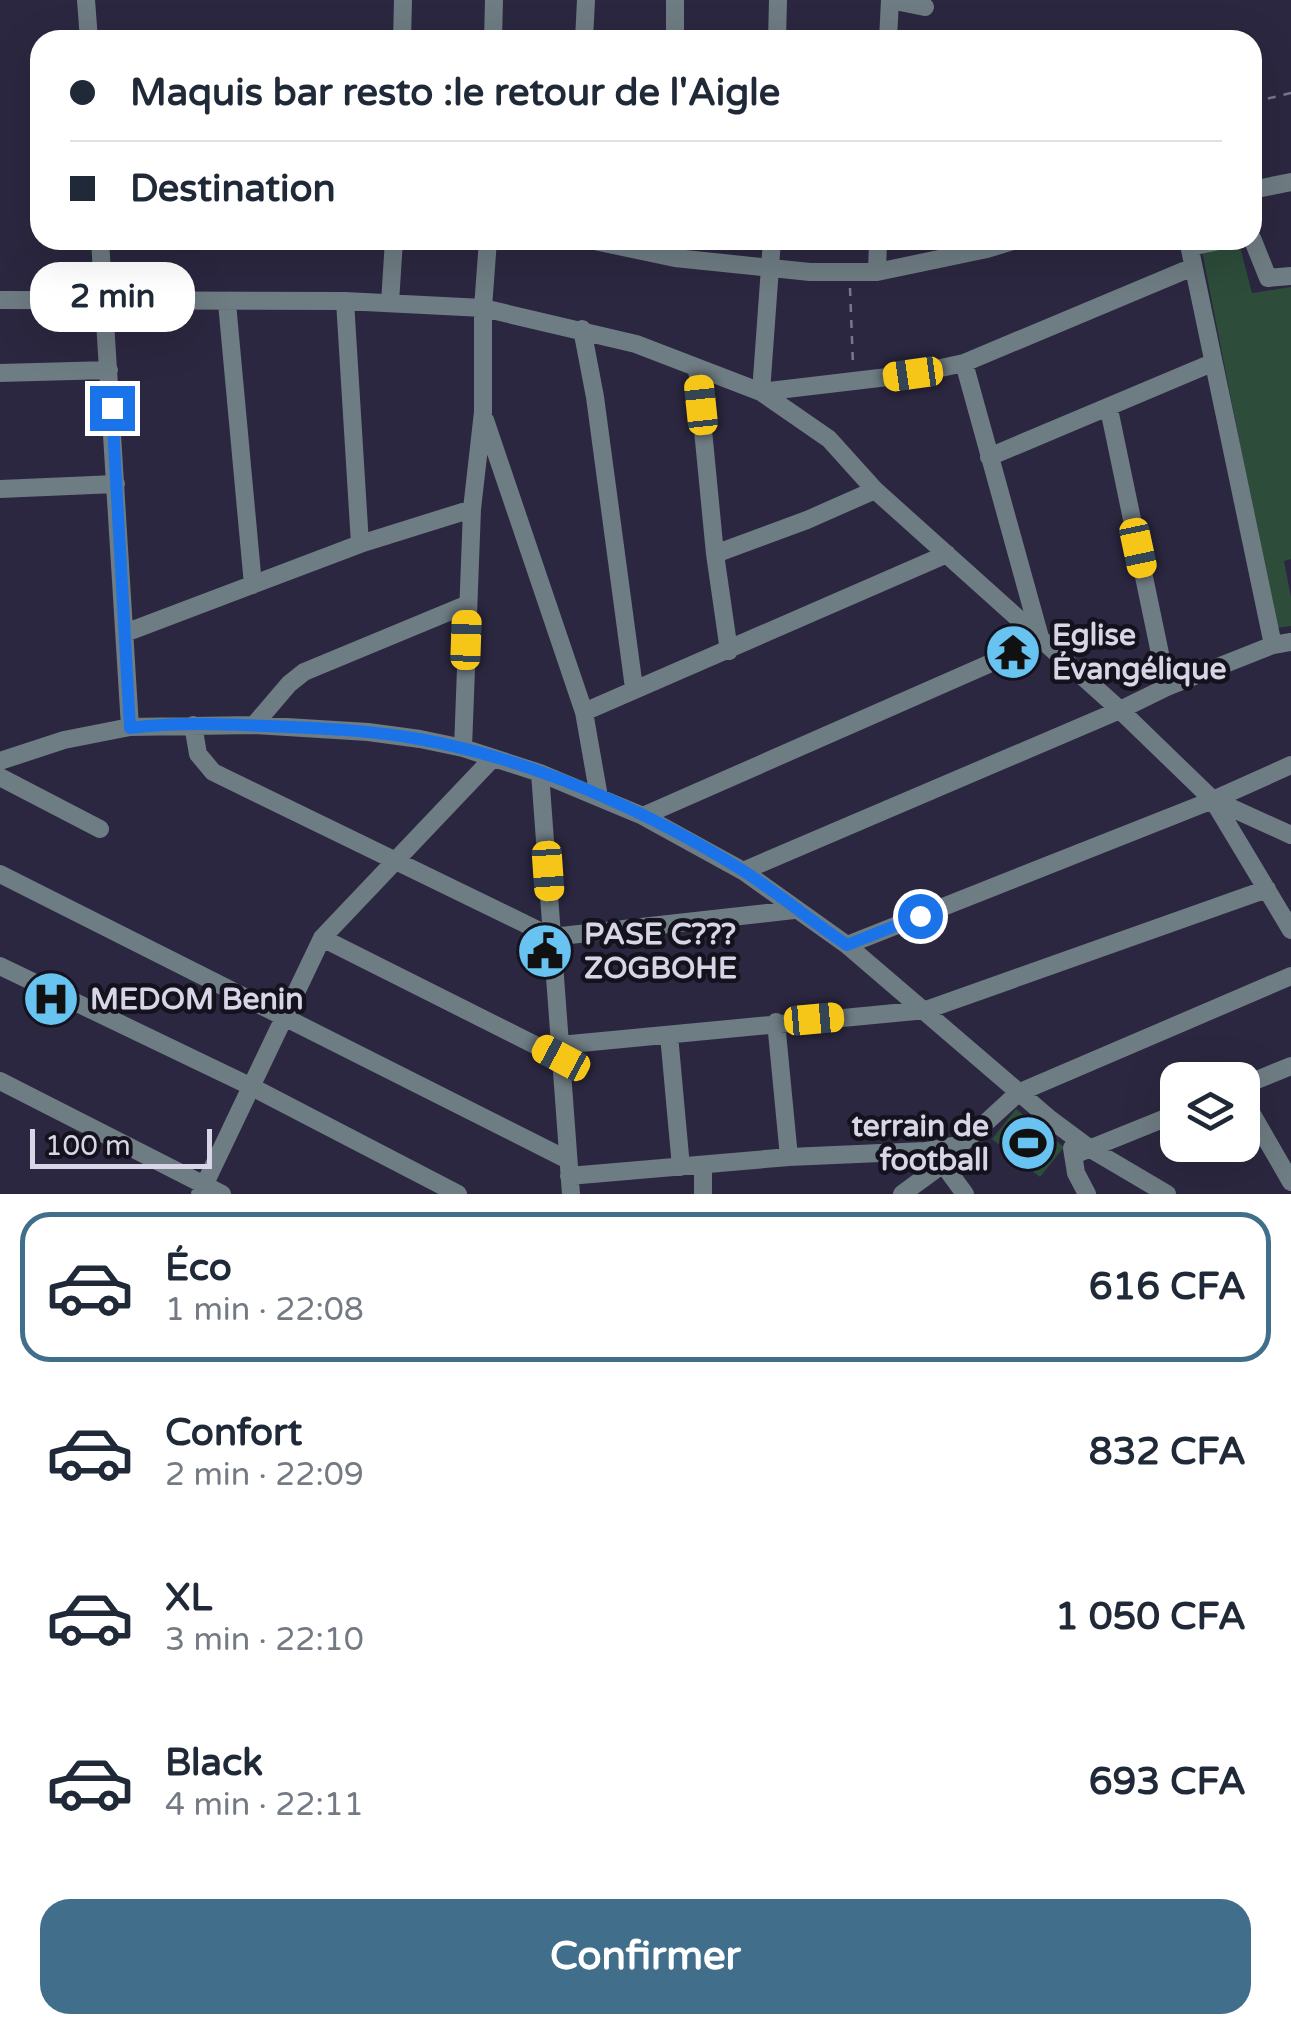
<!DOCTYPE html>
<html lang="fr">
<head>
<meta charset="utf-8">
<style>
  :root { --surface:#fff; --page:#f6f6f7; --text:#1f2937; --muted:#747a83; --line:#e0e1e3; --accent:#406e8b }
  body { margin:0; font-family:"Varela Round",sans-serif; background:var(--page); color:var(--text); height:100vh; display:flex; flex-direction:column; font-size:38px; white-space:nowrap }
  * { box-sizing:border-box; margin:0 }
  p { font-size:32px; color:var(--muted) }
  .icon { flex:none; width:55px; height:55px; fill:none; stroke:currentColor; stroke-width:2; stroke-linecap:round; stroke-linejoin:round }
  .map { position:relative; height:1194px; overflow:hidden }
  .details { display:flex; flex-direction:column; background:var(--surface); flex:1 }
  .details>* { flex:none }
  .guide { position:absolute; left:30px; top:30px; width:1232px; height:220px; border-radius:30px; box-shadow:0 10px 40px #0002; display:grid; align-content:center; height:220px; padding:0 40px; background:var(--surface) }
  .fabs { position:absolute; left:1160px; top:1062px; display:grid; gap:20px }
  .fabs a { display:grid; place-items:center; width:100px; height:100px; border-radius:20px; background:var(--surface); box-shadow:0 10px 40px #0002; font-size:50px }
  .scale { position:absolute; left:30px; bottom:25px; width:182px; box-sizing:border-box; padding-left:10px; border:5px solid #d8d6e6; border-top:0; font-size:28px; line-height:35px; white-space:nowrap; color:#d8d6e6; -webkit-text-stroke:8px #13121d; paint-order:stroke }
  .end { position:absolute; width:45px; height:45px; margin:-22px; border:12px solid #1a73e8; background:#fff; box-shadow:0 0 0 5px #fff }
  .from { border-radius:50% }
  .bubble { position:absolute; height:70px; border-radius:30px; background:var(--surface); box-shadow:0 10px 40px #0002; font-size:32px; font-weight:700; line-height:70px; text-align:center }
  .car { position:absolute; width:30px; height:60px; margin:-30px -15px; border-radius:12px; box-shadow:0 0 8px 2px #0007; background:linear-gradient(#f5c518 24%,#345 0 40%,#f5c518 0 76%,#345 0 86%,#f5c518 0) }
  .guide b { display:flex; align-items:center; gap:35px; height:95px; font-size:38px }
  .guide b+b { border-top:2px solid var(--line) }
  .guide i { width:25px; height:25px; background:var(--text) }
  ul { padding:18px 0 0; list-style:none }
  li { display:flex; align-items:center; gap:30px; height:150px; margin:0 20px 15px; padding:0 20px; border:5px solid transparent; border-radius:30px }
  li div { flex:1 }
  li b { display:block; font-size:38px }
  li em { font-style:normal; font-weight:700 }
  li.on { border-color:var(--accent) }
  li>.icon { width:90px; height:90px; stroke-width:1.5 }
  .primary-button { display:flex; gap:20px; margin-top:auto; padding:20px 40px }
  .primary-button a { flex:1; height:115px; border-radius:30px; background:var(--accent); color:#fff; font-size:40px; font-weight:700; line-height:115px; text-align:center }
  .map>svg:first-child { display:block }
</style>
</head>
<body>
<div class="map">
<svg width="1291" height="1194" viewBox="0 0 1291 1194">
  <rect width="100%" height="100%" fill="#2b2740"/>
  <path fill="#2d4c3a" d="M1239,243L1252,293L1291,287V559L1284,561L1291,597V626L1276,628L1202,251Z
    M1016,1109L1064,1147L1040,1177L992,1139Z"/>
  <g fill="none" stroke-linecap="round" stroke-linejoin="round">
    <path stroke="#7a778c" stroke-width="2.5" stroke-dasharray="8 8" stroke-linecap="butt" d="M1252,98L1266,99L1291,93
      M850,288L853,365"/>
    <path stroke="#6e7c83" stroke-width="18" d="M86,0L89,40
      M675,0V40
      M890,0L925,7
      M1088,39L1095,40
      M402,40L403,0
      M493,40L494,0
      M584,40L586,0
      M777,40L778,0
      M888,40L890,0
      M1252,190L1291,182
      M1252,238L1268,278L1291,276
      M100,240L130,727
      M590,240L675,258L810,272H877L987,249L1016,240
      M1188,240L1273,645
      M1190,247L1224,240
      M877,272L878,240
      M0,300L345,301L483,308L636,344L761,392L829,439L875,490L1120,710L1213,800L1291,930
      M345,301L360,544
      M227,303L253,585
      M390,303L394,240
      M582,329L595,397L634,688
      M697,368L715,554L729,651
      M0,373L109,370
      M761,392L913,374L964,363L1193,267
      M761,392L772,240
      M1109,409L1167,687
      M485,420L584,712L599,797
      M989,457L1212,363
      M0,489L116,484
      M715,554L807,520L875,490
      M125,633L360,544L472,509
      M584,712L947,554
      M193,725L198,754L213,772L552,937L794,910
      M254,725L289,684L304,672L468,604
      M463,748L472,509L483,412V308L488,240
      M0,761L64,740L130,727L254,725L368,732L420,739L463,748L540,773L643,816L743,871L847,945L1050,1119L1089,1148L1167,1194
      M540,773L571,1194
      M0,777L100,829
      M1214,800L1291,835
      M643,816L1041,641L964,363
      M743,871L1120,710L1167,687L1273,645L1291,642
      M0,874L568,1160
      M322,938L561,1058
      M847,945L1213,800L1291,765
      M0,966L252,1087L458,1194
      M776,1022L789,1157
      M669,1035L681,1167
      M560,1045L926,1010L1267,889
      M0,1081L222,1194
      M1242,1086L1291,1066
      M1242,1097L1291,1182
      M1072,1148L1076,1173L1087,1194
      M926,1151L943,1164L965,1194
      M1074,1155L1178,1113
      M569,1176L789,1157L926,1151L957,1145L968,1139L1018,1093L1291,976
      M200,1194L322,938L493,758
      M703,1194V1165
      M902,1194L943,1164"/>
  </g>
  <g fill="none" stroke-linecap="round" stroke-linejoin="round">
    <path stroke="#1a73e8" stroke-width="12" d="M112,408L130,728C176,722 222,724 267,726C318,728 369,730 419,739C531,759 646,810 742,870C778,893 811,921 847,945L920,916"/>
  </g>
  <defs>
    <g id="temple-disc" transform="scale(2.875)"><circle r="9.5" fill="#69c3f1" stroke="#13121d"/><path d="M0-6L5-2H3V0L6.5 2.5H4V6H1.5V3h-3V6H-4V2.5H-6.5L-3 0V-2H-5Z" fill="#111"/></g>
    <g id="civic-disc" transform="scale(2.875)"><circle r="9.5" fill="#69c3f1" stroke="#13121d"/><path d="M-.6-6.5H3V-4.5H.6V-3L4-1V1h2V6H-6V1h2V-1L-.6-3ZM-1.2 2.5V6h2.4V2.5Z" fill="#111"/></g>
    <g id="hospital-disc" transform="scale(2.875)"><circle r="9.5" fill="#69c3f1" stroke="#13121d"/><path d="M-5-5h3v3.5h4V-5h3V5h-3V1.5h-4V5h-3Z" fill="#111"/></g>
    <g id="stadium-disc" transform="scale(2.875)"><circle r="9.5" fill="#69c3f1" stroke="#13121d"/><path d="M0-5a6.5 5 0 1 0 0 10a6.5 5 0 1 0 0-10ZM-3.5-1.8h7v3.6h-7Z" fill="#111"/></g>
  </defs>
  <g fill-rule="evenodd">
    <use href="#temple-disc" x="1013" y="652"/>
    <use href="#civic-disc" x="545" y="951"/>
    <use href="#hospital-disc" x="51" y="999"/>
    <use href="#stadium-disc" x="1028" y="1143"/>
  </g>
  <g text-anchor="middle" dominant-baseline="central" stroke-width="9" stroke-linejoin="round" paint-order="stroke">
    <g font-size="30" font-weight="bold" fill="#d8d6e6" stroke="#13121d" text-anchor="start">
      <text x="1052" y="635">Eglise<tspan x="1052" dy="34">Évangélique</tspan></text>
      <text x="584" y="934">PASE C???<tspan x="584" dy="34">ZOGBOHE</tspan></text>
      <text x="90" y="999">MEDOM Benin</text>
      <text x="989" y="1126" text-anchor="end">terrain de<tspan x="989" dy="34">football</tspan></text>
    </g>
  </g>
</svg>
<div class="fabs">
<a><svg class="icon" aria-label="layers" viewBox="0 0 24 24"><path d="M12 4l9 5-9 5-9-5zM3 14l9 5 9-5"/></svg></a>
</div>
<div class="scale">100 m</div>
<i class="end from" style="left:920px;top:916px"></i>
<i class="end" style="left:112px;top:408px"></i>
<div class="bubble" style="left:30px;top:262px;width:165px">2 min</div>
<i class="car" style="left:913px;top:374px;rotate:262deg"></i>
<i class="car" style="left:701px;top:405px;rotate:354deg"></i>
<i class="car" style="left:1138px;top:548px;rotate:168deg"></i>
<i class="car" style="left:466px;top:640px;rotate:2deg"></i>
<i class="car" style="left:548px;top:871px;rotate:176deg"></i>
<i class="car" style="left:814px;top:1019px;rotate:85deg"></i>
<i class="car" style="left:561px;top:1058px;rotate:298deg"></i>
<div class="guide">
<b><i class="from"></i>Maquis bar resto :le retour de l'Aigle</b>
<b><i></i>Destination</b>
</div>
</div>
<section class="details">
<ul>
<li class="on"><svg class="icon" aria-label="car" viewBox="0 0 24 24"><path d="M5 17H2v-5l4-1 3-4h7l3 4 3 1v5h-3M9 17h6M6 11h13"/><circle cx="7" cy="17" r="2"/><circle cx="17" cy="17" r="2"/></svg><div><b>Éco</b><p>1 min · 22:08</p></div><em>616 CFA</em></li>
<li><svg class="icon" aria-label="car" viewBox="0 0 24 24"><path d="M5 17H2v-5l4-1 3-4h7l3 4 3 1v5h-3M9 17h6M6 11h13"/><circle cx="7" cy="17" r="2"/><circle cx="17" cy="17" r="2"/></svg><div><b>Confort</b><p>2 min · 22:09</p></div><em>832 CFA</em></li>
<li><svg class="icon" aria-label="car" viewBox="0 0 24 24"><path d="M5 17H2v-5l4-1 3-4h7l3 4 3 1v5h-3M9 17h6M6 11h13"/><circle cx="7" cy="17" r="2"/><circle cx="17" cy="17" r="2"/></svg><div><b>XL</b><p>3 min · 22:10</p></div><em>1 050 CFA</em></li>
<li><svg class="icon" aria-label="car" viewBox="0 0 24 24"><path d="M5 17H2v-5l4-1 3-4h7l3 4 3 1v5h-3M9 17h6M6 11h13"/><circle cx="7" cy="17" r="2"/><circle cx="17" cy="17" r="2"/></svg><div><b>Black</b><p>4 min · 22:11</p></div><em>693 CFA</em></li>
</ul>
<div class="primary-button"><a>Confirmer</a></div>
</section>
</body>
</html>
